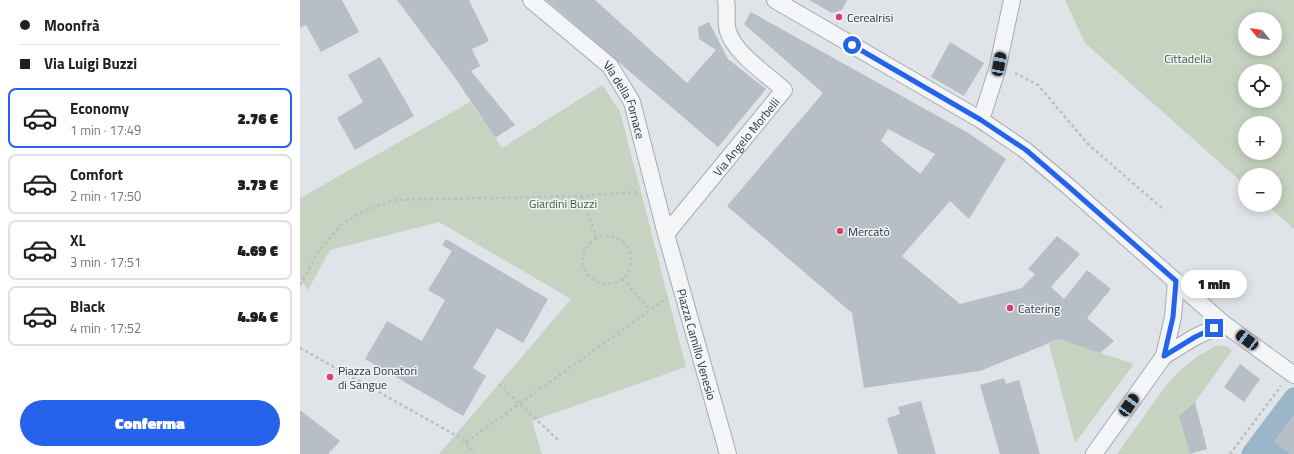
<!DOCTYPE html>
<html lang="it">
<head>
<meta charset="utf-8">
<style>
  :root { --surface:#fff; --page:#f2f2f2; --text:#202124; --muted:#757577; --line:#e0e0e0; --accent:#2563eb }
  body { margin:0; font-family:"Titillium Web",sans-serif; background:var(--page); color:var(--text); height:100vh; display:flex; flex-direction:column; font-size:15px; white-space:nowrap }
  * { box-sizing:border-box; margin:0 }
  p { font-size:13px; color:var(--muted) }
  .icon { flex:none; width:22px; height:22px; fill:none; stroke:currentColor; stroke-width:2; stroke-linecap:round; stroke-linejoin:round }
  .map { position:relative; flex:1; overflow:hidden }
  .sheet { display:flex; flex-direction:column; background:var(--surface); width:300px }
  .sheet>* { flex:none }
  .hud { display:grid; align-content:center; height:88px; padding:0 20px; background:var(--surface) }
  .needle { width:26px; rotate:300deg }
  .buttons { position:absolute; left:938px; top:12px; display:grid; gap:8px }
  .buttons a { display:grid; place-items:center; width:44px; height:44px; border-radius:50%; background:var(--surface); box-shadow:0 2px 10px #0003; font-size:20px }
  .end { position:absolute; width:18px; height:18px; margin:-9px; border:5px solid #2563eb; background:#fff; box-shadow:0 0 0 2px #fff }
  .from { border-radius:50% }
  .bubble { position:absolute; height:28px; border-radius:14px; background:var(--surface); box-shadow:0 2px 10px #0003; font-size:13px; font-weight:800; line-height:28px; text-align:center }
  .car { position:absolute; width:12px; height:24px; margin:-12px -6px; border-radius:5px; box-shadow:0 0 3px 1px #0007; background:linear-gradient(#222 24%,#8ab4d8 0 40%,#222 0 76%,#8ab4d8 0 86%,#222 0) }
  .hud b { display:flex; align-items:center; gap:14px; height:38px; font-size:15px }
  .hud b+b { border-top:1px solid var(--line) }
  .hud i { width:10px; height:10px; background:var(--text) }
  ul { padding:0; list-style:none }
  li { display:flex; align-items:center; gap:12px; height:60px; margin:0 8px 6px; padding:0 12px; border:2px solid var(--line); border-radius:8px }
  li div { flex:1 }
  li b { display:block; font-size:15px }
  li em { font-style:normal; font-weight:800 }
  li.active { border-color:var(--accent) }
  li>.icon { width:36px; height:36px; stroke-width:1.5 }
  .button { display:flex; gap:8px; margin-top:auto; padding:8px 20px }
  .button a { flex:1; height:46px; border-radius:24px; background:var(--accent); color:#fff; font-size:16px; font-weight:800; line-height:46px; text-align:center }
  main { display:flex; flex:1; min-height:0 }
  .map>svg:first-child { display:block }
</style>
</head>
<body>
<main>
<section class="sheet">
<div class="hud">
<b><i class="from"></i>Moonfrà</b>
<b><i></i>Via Luigi Buzzi</b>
</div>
<ul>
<li class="active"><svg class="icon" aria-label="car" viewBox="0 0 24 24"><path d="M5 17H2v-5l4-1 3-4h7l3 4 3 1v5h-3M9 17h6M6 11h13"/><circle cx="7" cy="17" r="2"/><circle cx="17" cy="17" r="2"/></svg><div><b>Economy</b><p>1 min · 17:49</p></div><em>2.76 €</em></li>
<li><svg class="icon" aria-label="car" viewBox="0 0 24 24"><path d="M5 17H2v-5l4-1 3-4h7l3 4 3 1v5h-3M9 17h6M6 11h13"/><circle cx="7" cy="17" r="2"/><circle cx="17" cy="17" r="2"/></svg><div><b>Comfort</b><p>2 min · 17:50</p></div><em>3.73 €</em></li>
<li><svg class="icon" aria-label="car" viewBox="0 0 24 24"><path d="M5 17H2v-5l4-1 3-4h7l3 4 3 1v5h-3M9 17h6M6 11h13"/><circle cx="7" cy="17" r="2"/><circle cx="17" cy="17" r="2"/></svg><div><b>XL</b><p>3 min · 17:51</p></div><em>4.69 €</em></li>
<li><svg class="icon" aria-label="car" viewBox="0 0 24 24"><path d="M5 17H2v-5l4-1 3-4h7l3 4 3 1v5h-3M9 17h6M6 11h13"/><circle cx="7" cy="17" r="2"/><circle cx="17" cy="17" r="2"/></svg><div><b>Black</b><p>4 min · 17:52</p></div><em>4.94 €</em></li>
</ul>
<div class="button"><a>Conferma</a></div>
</section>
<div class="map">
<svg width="994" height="454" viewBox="0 0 994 454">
  <rect width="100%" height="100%" fill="#e0e4e9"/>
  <path fill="#c7d3c1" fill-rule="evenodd" d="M765,0H994V229L967,205H975V175H945V185L785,43ZM945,19H975V49H945ZM945,71H975V101H945ZM945,123H975V153H945Z
    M302,85L320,111L386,367L232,421L242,454H139L271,299L139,222L30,250L8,290L0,279V198L170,102L202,148Z
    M759,339L834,364L775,443L749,344Z
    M915,346H927L932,351L895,402L879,416L890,454H817L865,387L878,372L898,356Z"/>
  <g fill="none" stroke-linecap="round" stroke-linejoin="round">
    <path stroke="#9bb5c9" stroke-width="21" d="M952,454L994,398
      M973,454L982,449"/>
  </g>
  <path fill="#b7bec6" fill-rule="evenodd" d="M0,0H42L59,32L21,52L6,25L0,28Z
    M97,0H169L189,41L172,49L180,66L171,71L215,125L195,138L156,79Z
    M246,0H295L387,83L416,50L399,39L398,27L409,22L428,59L466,89L418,147Z
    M509,0H547L542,10L532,13Z
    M451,12L670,134L706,159L669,219L650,201L602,256L660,304L722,288L735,274L728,269L757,236L780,254L751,287L764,299L787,270L811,289L787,318L814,341L800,353L759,339L680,371L564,388L552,313L427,206L523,93L444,24ZM588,129L635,154L620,174L581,141Z
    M650,42L684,63L664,96L631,77Z
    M80,57L114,116L55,150L37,118L63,102L48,75Z
    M146,239L248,299L223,343L197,328L173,368L186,376L163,416L65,359L87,321L122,341L145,300L128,290L152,251L142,245Z
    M940,364L960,379L944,402L924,387Z
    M704,378L706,384L719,380L740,454H700L680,385Z
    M621,401L636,454H598L587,418L600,414L598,407Z
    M895,402L907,449L890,454L879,416Z
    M0,410L40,441L28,454H0Z
    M994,416V454H990L974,442Z"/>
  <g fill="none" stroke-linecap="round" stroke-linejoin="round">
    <g stroke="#a5abb3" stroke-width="18">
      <g id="minor">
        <path id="s1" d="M231,0L310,66L332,102L366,234L428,454"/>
        <path d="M475,0L681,120L725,150L769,187L924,324L994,375"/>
        <path d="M681,120L697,70L712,0"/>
        <path id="s2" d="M366,234L484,90C468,75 434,53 428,31C425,21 428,10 426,0"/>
        <path d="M864,356L873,317L876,281"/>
        <path d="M794,454L864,356L895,337L924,324"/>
      </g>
    </g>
    <path stroke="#babfc4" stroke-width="2.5" stroke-dasharray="3 3" stroke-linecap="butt" d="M715,73L738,85L788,144L864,210
      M282,196L296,237
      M283 260a24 24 0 1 1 48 0a24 24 0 1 1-48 0Z
      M322,279L350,310
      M0,285L18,252L41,225L62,212L94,200L282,196L337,192
      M0,348L150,432L166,442L173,454
      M199,384L259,441
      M166,442L367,298
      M930,454L981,386"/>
    <use href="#minor" stroke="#f3f5f7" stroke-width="16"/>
  </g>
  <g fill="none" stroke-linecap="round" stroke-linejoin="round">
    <path stroke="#2563eb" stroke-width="5" d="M552,45L681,120L726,150L769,187L876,281L873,317L864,356L895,337L914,328"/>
  </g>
  <g fill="#cd4667" stroke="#eff3f6" stroke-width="1.5">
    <circle cx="539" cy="17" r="4"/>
    <circle cx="540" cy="231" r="4"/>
    <circle cx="710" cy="308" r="4"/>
    <circle cx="30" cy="377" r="4"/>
  </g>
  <g text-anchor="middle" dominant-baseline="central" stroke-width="3" stroke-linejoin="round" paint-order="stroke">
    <g font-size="12" fill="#293340" stroke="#eff3f6" text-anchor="start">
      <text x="547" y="17">Cerealrisi</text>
      <text x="548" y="231">Mercatò</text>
      <text x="718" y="308">Catering</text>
      <text x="38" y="370">Piazza Donatori<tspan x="38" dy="14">di Sangue</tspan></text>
    </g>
    <g font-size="12" fill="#415c36" stroke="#eff3f6">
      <text x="888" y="58">Cittadella</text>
      <text x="263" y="203">Giardini Buzzi</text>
    </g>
    <g font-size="12" fill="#293340" stroke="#eff3f6">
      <text stroke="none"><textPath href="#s1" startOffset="140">Via della Fornace</textPath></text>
      <text stroke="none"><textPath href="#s2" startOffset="126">Via Angelo Morbelli</textPath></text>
      <text stroke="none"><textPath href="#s1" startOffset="396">Piazza Camillo Venesio</textPath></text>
    </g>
  </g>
</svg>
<div class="buttons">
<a><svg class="needle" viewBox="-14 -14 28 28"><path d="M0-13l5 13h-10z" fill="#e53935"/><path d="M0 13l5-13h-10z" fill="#757577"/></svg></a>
<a><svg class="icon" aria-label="locate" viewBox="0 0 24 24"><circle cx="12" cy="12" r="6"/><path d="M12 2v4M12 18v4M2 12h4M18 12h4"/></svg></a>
<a>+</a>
<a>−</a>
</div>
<i class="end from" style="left:552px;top:45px"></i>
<i class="end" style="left:914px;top:328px"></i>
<div class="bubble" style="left:881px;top:270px;width:66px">1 min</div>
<i class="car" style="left:699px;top:64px;rotate:11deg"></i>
<i class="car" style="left:947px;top:340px;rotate:307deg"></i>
<i class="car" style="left:829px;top:405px;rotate:35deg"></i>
</div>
</main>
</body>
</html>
